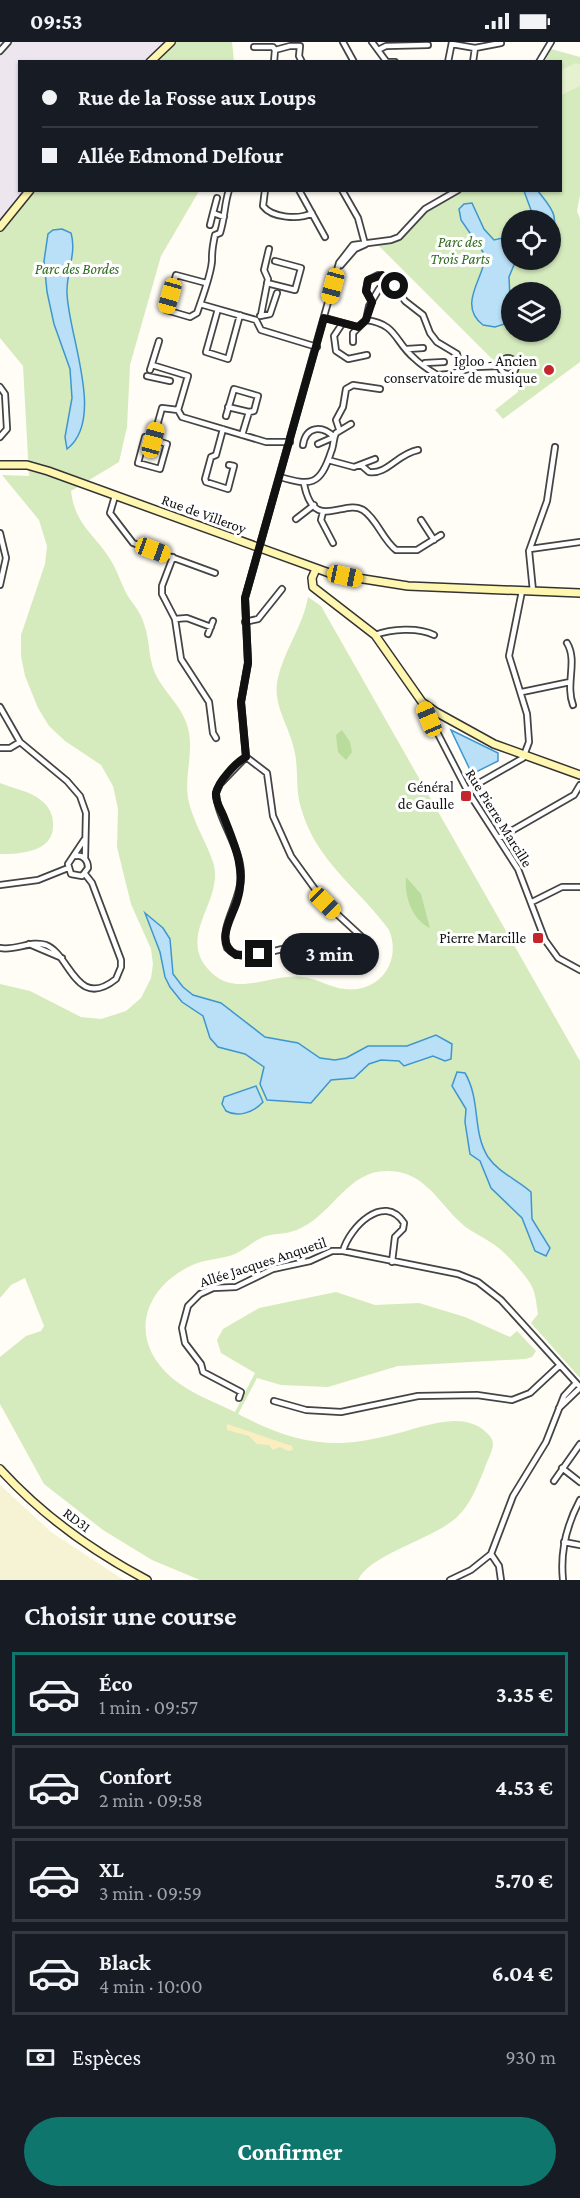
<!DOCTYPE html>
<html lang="fr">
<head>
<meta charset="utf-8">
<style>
  :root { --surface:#171b24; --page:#20242c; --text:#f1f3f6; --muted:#9ea1a6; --line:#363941; --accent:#0f766e }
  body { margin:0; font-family:"Crimson Pro",serif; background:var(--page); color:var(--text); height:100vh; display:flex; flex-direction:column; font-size:22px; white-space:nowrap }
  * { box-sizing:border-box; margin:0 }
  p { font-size:20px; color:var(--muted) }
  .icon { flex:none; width:33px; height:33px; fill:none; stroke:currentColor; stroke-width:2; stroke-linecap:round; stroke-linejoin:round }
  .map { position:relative; height:1538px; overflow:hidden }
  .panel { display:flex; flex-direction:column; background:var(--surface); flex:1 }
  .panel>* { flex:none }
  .top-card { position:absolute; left:18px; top:18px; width:544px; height:132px; border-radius:0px; box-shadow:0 2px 4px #0004; display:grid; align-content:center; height:132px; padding:0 24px; background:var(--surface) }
  .buttons { position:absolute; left:501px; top:168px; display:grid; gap:12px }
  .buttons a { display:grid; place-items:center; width:60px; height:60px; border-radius:50%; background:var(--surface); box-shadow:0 2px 4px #0004; font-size:30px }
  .end { position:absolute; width:27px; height:27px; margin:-14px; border:8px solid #111; background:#fff; box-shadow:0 0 0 3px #fff }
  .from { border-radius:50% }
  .bubble { position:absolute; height:42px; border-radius:21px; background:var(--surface); box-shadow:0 2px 4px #0004; font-size:20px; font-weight:700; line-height:42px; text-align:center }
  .car { position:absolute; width:18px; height:36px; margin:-18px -9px; border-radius:8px; box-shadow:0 0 4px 2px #0007; background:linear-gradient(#f5c518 24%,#345 0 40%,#f5c518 0 76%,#345 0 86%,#f5c518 0) }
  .top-card b { display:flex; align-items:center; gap:21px; height:57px; font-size:22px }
  .top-card b+b { border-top:2px solid var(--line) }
  .top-card i { width:15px; height:15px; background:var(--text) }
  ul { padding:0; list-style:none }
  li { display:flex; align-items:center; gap:18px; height:84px; margin:0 12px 9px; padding:0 12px; border:3px solid var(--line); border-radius:0px }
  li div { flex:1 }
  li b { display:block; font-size:22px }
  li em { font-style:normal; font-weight:700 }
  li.active { border-color:var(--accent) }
  li>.icon { width:54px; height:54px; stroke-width:1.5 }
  h2 { padding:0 24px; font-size:27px; line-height:72px }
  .pay { display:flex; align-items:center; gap:15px; height:66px; padding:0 24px; font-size:22px }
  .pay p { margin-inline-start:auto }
  .action { display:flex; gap:12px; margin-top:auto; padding:12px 24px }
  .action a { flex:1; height:69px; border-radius:36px; background:var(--accent); color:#fff; font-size:24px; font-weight:700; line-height:69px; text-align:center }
  .status { display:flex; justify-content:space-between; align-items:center; height:42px; padding:0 30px; background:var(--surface); direction:ltr }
  .status svg { height:16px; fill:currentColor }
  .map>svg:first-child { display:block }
</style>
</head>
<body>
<div class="status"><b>09:53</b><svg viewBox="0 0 49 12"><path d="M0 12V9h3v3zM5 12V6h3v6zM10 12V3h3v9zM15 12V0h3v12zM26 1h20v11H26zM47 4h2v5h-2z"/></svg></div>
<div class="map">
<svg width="580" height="1538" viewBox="0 0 580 1538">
  <rect width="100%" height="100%" fill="#fffdf5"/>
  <path fill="#eee6ef" d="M0,0H170L150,19L20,20V148L30,149L0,185Z"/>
  <path fill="#f6f3d4" d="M0,1443L51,1490L124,1538H0Z"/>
  <path fill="#d5ebbd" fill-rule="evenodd" d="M170,0H232L234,19L150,20Z
    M551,7L580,15V153L577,169L580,177V320L503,377L495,368L518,350L517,337L510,335L375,200L404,193L425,167L459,149L561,148V20L545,19ZM512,178H550V218H512ZM512,250H550V290H512Z
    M33,149H199L161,214L130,323L127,385L119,420L71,449C75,485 98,494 113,522C118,531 121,541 126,551C132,561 141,570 144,582C150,598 148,615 155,631C163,649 179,661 186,680C196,705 184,731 188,756C192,778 206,799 213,820C225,858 177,892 208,927C235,958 269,931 302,935C317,936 330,946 345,947C380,951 402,919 389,888C359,846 316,820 301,766C295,747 299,726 294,707C289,684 274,665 277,641C282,611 303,585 308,555L321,564L580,1019V1336L531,1281L538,1272C536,1261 536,1248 528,1238C518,1225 504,1208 490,1200C480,1193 469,1189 460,1180C437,1159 425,1130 389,1129C349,1127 334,1170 301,1186C290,1192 278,1191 266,1194C254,1198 246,1207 235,1212C222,1217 208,1217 195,1222C144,1243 126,1297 172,1336C190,1351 214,1360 235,1370L255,1331L221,1311L217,1298L223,1287L259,1266L336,1250L375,1263L419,1261L465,1275L510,1295L517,1289L536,1309L532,1315L525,1317L398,1324L328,1345L281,1343L257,1336L238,1372C271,1389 303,1402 342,1401C358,1400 375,1397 391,1393C419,1387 462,1366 487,1391C490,1394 493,1397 493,1403C492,1411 486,1421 484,1428C477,1445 470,1463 457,1475C434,1497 370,1512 358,1538H200L152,1518L103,1488L44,1442L0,1362V1315L26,1294L41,1289L44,1284L25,1236L11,1243L0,1256V942L30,949L81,975L101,977L126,969L141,956L151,936L153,922L151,907L131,862L117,805L118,767L113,744L101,723L65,699L49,684L38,666L25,634L21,614V593L45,522L47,504L39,478L2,433L29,434L23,324L0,296V189Z
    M0,741C14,747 32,749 43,760C49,765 53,773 53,781C55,810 21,812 0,812Z"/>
  <path fill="#b9dc9c" d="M342,688L350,700L352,710L346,718L338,710L336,693Z
    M406,835L421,852L430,886C412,878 404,854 406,835Z"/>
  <path fill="#fbeec1" d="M227,1382L292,1404L293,1408L288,1409L280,1405L273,1408L269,1403L257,1402L249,1394L227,1388Z"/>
  <path fill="#e6f2cf" d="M576,21L580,23V44L561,53V28Z"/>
  <path fill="#b9e0f7" stroke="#3f96cf" stroke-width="1.5" d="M524,149H538C548,162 561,174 551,192L550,178H528L531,168Z
    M472,161L484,187L494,198L511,194L512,218H516L509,235L511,280L495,285L483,283C456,262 486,234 485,213L461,178L459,167L464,162Z
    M62,187L71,191C77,211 66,231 67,251C68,293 106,377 67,407L65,395L72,356L70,327L54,282L47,250L44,219L48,192L53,188Z
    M451,688L498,711V719L472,732Z
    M145,871L163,886L170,897L173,932L183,945L193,953L221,961L265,995L298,1001L320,1016L335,1018L346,1016L368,1004H407L436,993L452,1002L451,1017L445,1019L433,1014L404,1024L399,1019L381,1018L369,1022L354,1036L331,1038L311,1061L267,1058L260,1042L264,1025L245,1012L218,1005L210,996L203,974L182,960L170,945L165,935L160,910Z
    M457,1030L465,1031C481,1058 472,1090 488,1115C499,1131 518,1138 531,1150L532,1177L550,1206L546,1214L535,1209L522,1176L491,1146L480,1119L470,1112L465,1080L466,1067L452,1044Z
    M256,1044L263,1060C254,1070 238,1076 226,1069L222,1062L224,1055Z"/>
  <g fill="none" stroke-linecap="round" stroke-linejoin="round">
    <g stroke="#444" stroke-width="8">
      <path id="street" d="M343,0L354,20
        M372,0L386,19
        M452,2L475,6L501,1
        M254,5H273L275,8L274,20
        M275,8L290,4H300L299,14L302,20
        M378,8L386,4L428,3
        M0,9L8,0
        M386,20H395
        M448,20L452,0
        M473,20L475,6
        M539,20L551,0
        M265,148L263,164C272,176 299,178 312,171
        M299,148L325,195
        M342,148L358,176L365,202
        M213,171L217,156
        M210,183L213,171L224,175
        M341,223L355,207L366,202
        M206,241L176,233L166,268L190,275L197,271C201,259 213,228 212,216C212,208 213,202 215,193L220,191C225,176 224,163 229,148
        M267,241L295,248L301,226L275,219
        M372,260L366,249L368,238L378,233L389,236L405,259L423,273L430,291L437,300L457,312L461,329
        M200,262L256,278
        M218,267L206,310L228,317L240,273
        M261,273L268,237L264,228L269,207
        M260,274L270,272L277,251
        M325,276L358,285
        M256,278L261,288L317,305
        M366,278L369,264L379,247
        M342,282L334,294L336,309L348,317L367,313
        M353,300V291L366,278C397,282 394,299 414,316C420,322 429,328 437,333L450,332L476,325L500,324
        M407,307L423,306
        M500 324a8 8 0 1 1 16 0a8 8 0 1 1-16 0Z
        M425,321L444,320
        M152,323L188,334L178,368
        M150,328L159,299
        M147,334L170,339
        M0,345L5,352L7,387L0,395
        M228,365L249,370
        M178,368L182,375L266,400H290
        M226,374L234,347L258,354L254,369L249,370L242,393
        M223,387L216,413L211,415L205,437L206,440L228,447L234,424L229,423
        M339,387L336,378L343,365L346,347L353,343L380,347
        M145,395L167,402L160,427L138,421Z
        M153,398L162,366L178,368
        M303,403C306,384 322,383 334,395L318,402
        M328,418L354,425L375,417
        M361,423L369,430C387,433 397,412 418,408
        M280,435C311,444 320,444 331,410C334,404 333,397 336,391L351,382
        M304,442C314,492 344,456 363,468C377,477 382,497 396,508H417L441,493
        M115,454L110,471L133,501L215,531
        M323,470L321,478L333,501
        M296,477L314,463
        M421,478L434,498
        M0,491L6,516L0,543
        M530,507L580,500
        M173,515L162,544V552L175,577L181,617L209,660L213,691L216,696
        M533,549L529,509L547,459L555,405
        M175,577L187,576L211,585
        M245,580L258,577L282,547
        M208,592L213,579
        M375,593C391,587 418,585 434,593
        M567,601C578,619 565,642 573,663
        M522,650L570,640
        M422,661L467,748L518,827L545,898L558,916L580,928
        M0,665L20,700L67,739L80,754L86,771L85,817
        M0,706H10L20,700
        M246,715L241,660L248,621L245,556L339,221L353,203L391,198L399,195L425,167L458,148
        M246,715L267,731L273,774L291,814L325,861L363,896V909C351,928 317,906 298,905C276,904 245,925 227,906C219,884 241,859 241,835C242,805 218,780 216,751L220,742Z
        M467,748L523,716L529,700L527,672L509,614L522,549
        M499,796L574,753L580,743
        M76,814C83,813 88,818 88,826L82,834L71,832L68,822L84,798
        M0,843L38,838L68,826
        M532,860L562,845H580
        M29,902L62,916
        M0,906C16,909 31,898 46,903C70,912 76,969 116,937L121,925V918L92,841L85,832
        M343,1209C349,1186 384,1150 404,1181L403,1187L395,1195L392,1220
        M239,1356L241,1350L203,1330L201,1322L185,1301L182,1286L188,1264L200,1252L213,1246L236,1245L273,1227L310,1219L332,1209H343L458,1232L478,1240L501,1258L580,1345
        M274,1359L306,1368L341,1370L418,1354L477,1353L512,1358L530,1351L560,1323
        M559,1366L580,1346
        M562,1426L580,1440
        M554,1439L580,1402
        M564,1500L580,1503
        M491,1512L499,1524L501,1538
        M450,1538L471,1528L491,1512L513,1454L546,1400L564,1354L576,1341
        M563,1538C560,1509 566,1484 580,1458"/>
    </g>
    <g stroke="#333" stroke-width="10">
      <path id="secondary" d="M150,20L171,0
        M0,185L30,148
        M0,423H27L48,429L332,532L408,544L580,551
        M316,527L312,536L313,545L375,593L422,660L436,670L494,702L580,733
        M0,1427C42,1473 92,1509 147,1538"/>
    </g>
    <use href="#street" stroke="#fff" stroke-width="4.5"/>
    <use href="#secondary" stroke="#fff6b0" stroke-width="7"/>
  </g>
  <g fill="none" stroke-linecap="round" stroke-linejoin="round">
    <path stroke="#111" stroke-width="8" d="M259,912L236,913C214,900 232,876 237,859C247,828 234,801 223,773C220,766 215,759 216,751C218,740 236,720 246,715L241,660L248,621L245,556L324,276L358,285L366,278L372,260L366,249L368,238L382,233L395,244"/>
  </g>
  <g fill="#c4262e" stroke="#fff" stroke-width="2">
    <circle cx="549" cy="328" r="6"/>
    <rect x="460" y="748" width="12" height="12" rx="3"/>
    <rect x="532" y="890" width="12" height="12" rx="3"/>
  </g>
  <g text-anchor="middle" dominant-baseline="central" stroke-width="6" stroke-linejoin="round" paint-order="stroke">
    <g font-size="15" font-style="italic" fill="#2f6b1f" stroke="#fff">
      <text x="460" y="200">Parc des<tspan x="460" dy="17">Trois Parts</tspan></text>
      <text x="77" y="227">Parc des Bordes</text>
    </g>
    <g font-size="15" fill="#111" stroke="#fff" text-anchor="end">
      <text x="537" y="319">Igloo - Ancien<tspan x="537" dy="17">conservatoire de musique</tspan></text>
      <text x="454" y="745">Général<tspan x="454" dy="17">de Gaulle</tspan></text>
      <text x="526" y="896">Pierre Marcille</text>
    </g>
    <g font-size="15" fill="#111" stroke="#fff">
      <text transform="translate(204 472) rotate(20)">Rue de Villeroy</text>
      <text transform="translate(499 776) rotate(58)">Rue Pierre Marcille</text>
      <text transform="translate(263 1220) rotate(-18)">Allée Jacques Anquetil</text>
      <text transform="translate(77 1478) rotate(37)">RD31</text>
    </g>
  </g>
</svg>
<div class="buttons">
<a><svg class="icon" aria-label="locate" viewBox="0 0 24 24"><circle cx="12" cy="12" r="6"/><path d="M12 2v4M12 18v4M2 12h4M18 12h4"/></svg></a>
<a><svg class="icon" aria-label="layers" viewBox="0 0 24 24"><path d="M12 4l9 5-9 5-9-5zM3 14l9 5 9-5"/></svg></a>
</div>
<i class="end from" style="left:395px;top:244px"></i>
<i class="end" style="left:259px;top:912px"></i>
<div class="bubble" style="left:280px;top:891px;width:99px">3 min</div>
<i class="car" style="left:333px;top:244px;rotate:195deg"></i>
<i class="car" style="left:170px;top:254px;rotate:196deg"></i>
<i class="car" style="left:153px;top:398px;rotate:15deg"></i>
<i class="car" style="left:153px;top:508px;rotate:110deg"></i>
<i class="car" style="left:345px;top:534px;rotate:102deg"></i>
<i class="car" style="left:429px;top:677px;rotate:337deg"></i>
<i class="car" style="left:325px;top:861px;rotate:135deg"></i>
<div class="top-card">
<b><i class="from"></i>Rue de la Fosse aux Loups</b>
<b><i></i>Allée Edmond Delfour</b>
</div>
</div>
<section class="panel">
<h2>Choisir une course</h2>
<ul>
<li class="active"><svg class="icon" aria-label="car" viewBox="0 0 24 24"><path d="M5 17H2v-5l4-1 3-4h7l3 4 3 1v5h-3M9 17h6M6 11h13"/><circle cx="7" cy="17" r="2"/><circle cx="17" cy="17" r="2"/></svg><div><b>Éco</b><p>1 min · 09:57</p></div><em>3.35 €</em></li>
<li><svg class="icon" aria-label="car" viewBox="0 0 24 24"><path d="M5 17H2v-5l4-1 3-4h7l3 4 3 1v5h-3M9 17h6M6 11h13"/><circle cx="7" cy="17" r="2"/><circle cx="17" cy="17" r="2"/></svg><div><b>Confort</b><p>2 min · 09:58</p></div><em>4.53 €</em></li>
<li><svg class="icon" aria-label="car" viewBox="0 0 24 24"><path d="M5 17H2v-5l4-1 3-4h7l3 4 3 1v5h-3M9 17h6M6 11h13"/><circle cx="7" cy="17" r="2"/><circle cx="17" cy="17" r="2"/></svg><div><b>XL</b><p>3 min · 09:59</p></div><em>5.70 €</em></li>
<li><svg class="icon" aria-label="car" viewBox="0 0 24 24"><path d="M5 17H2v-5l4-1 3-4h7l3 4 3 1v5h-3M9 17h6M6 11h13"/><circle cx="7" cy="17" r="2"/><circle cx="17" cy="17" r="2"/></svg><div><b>Black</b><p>4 min · 10:00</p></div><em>6.04 €</em></li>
</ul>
<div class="pay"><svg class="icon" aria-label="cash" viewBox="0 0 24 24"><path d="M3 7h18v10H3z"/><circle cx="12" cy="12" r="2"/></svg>Espèces<p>930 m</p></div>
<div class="action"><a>Confirmer</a></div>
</section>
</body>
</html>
